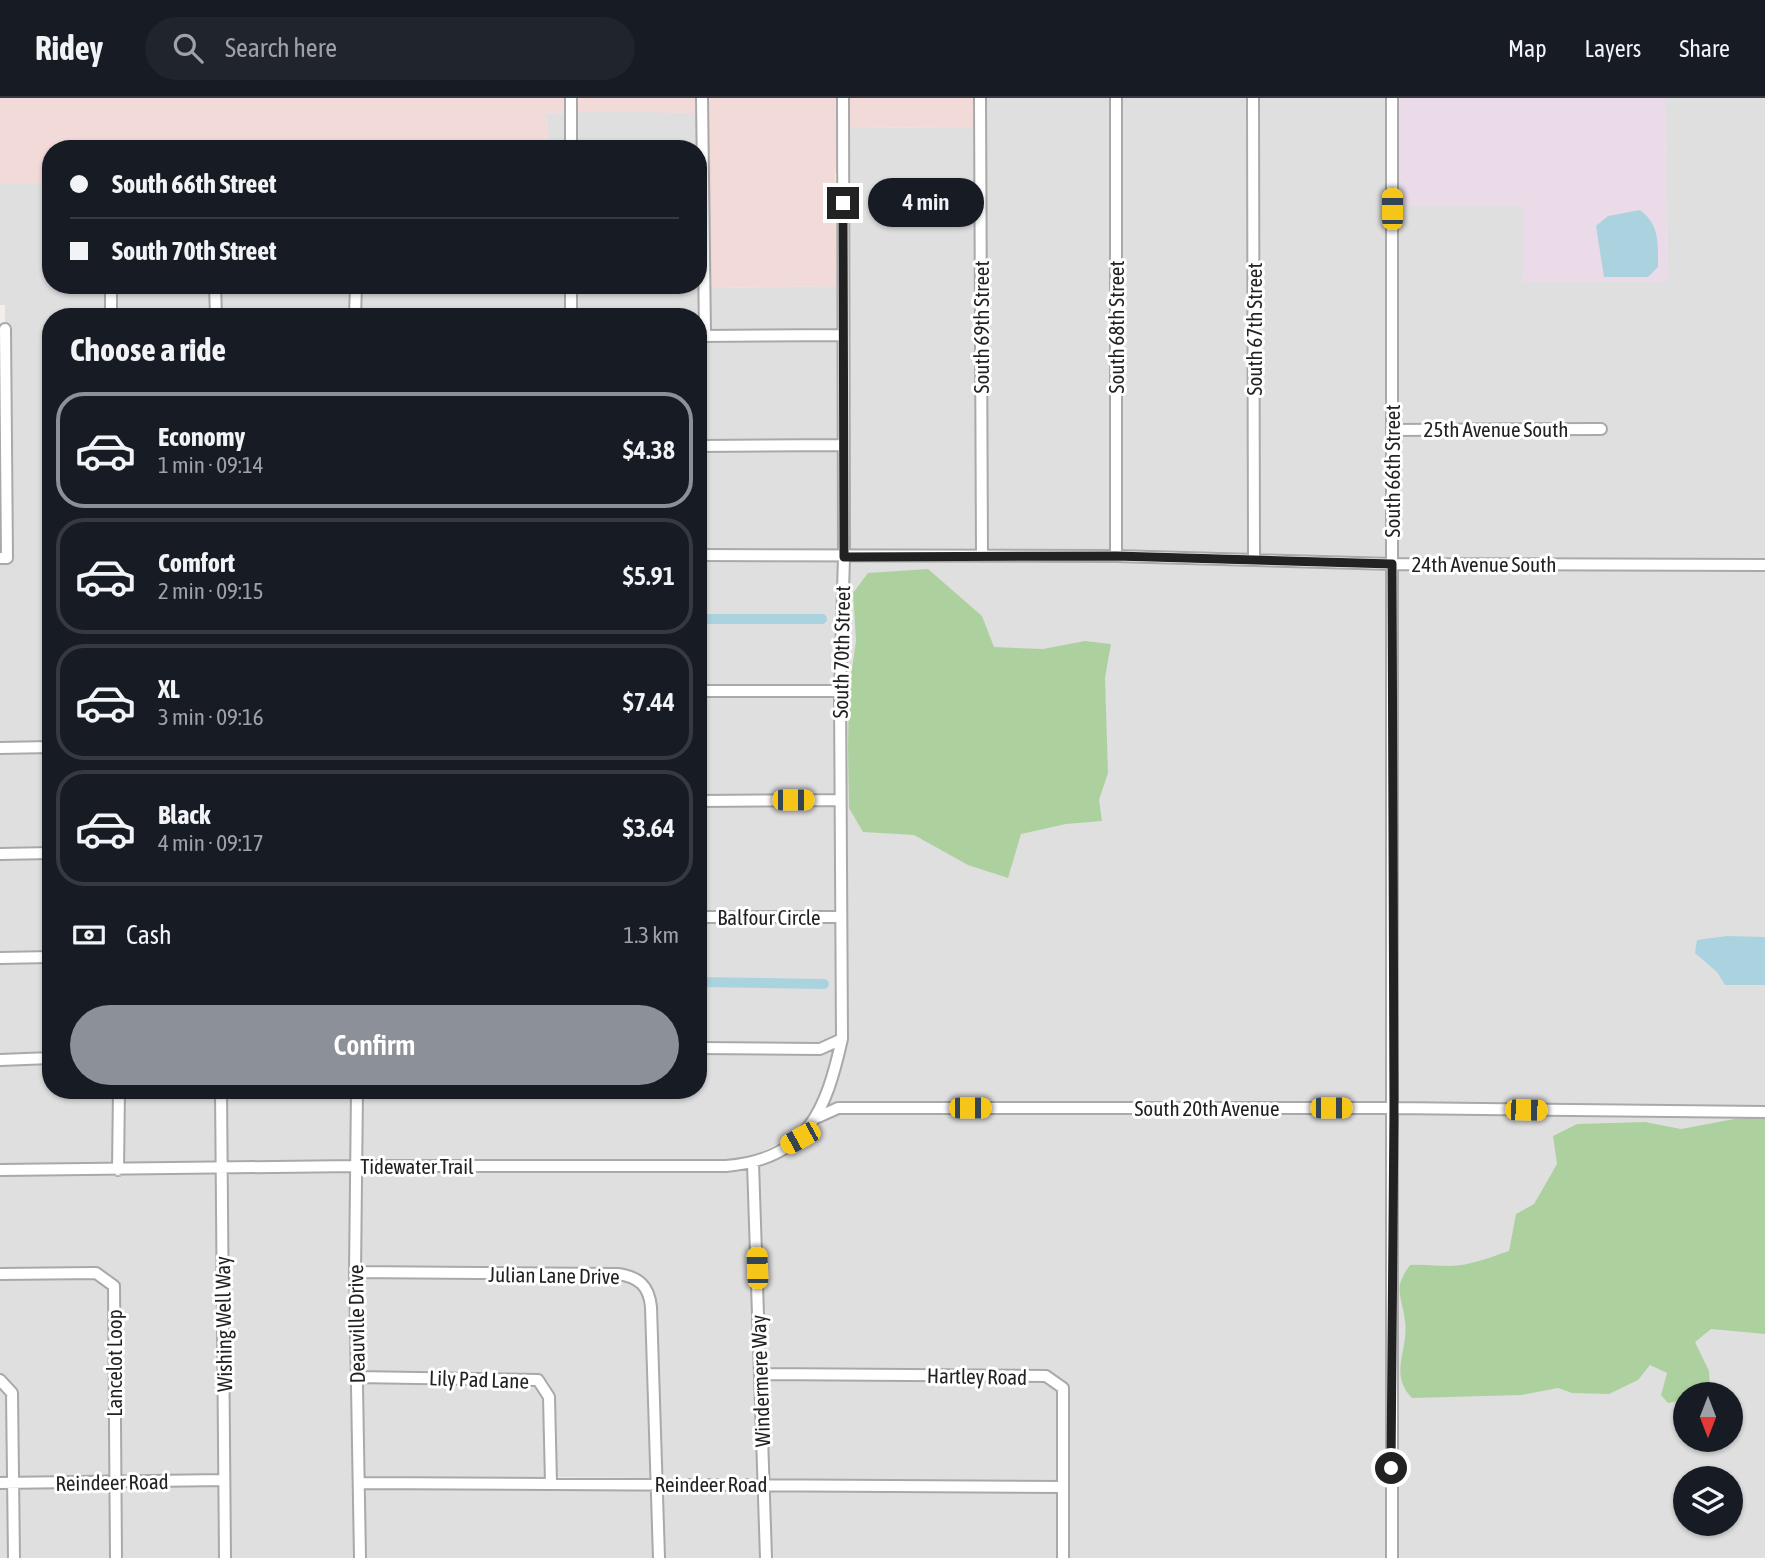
<!DOCTYPE html>
<html lang="en">
<head>
<meta charset="utf-8">
<style>
  :root { --surface:#171b24; --page:#20242c; --text:#f1f3f6; --muted:#9ea1a6; --line:#363941; --accent:#8c9099 }
  body { margin:0; font-family:"Asap Condensed",sans-serif; background:var(--page); color:var(--text); height:100vh; display:flex; flex-direction:column; font-size:26px; white-space:nowrap }
  * { box-sizing:border-box; margin:0 }
  p { font-size:23px; color:var(--muted) }
  .icon { flex:none; width:38px; height:38px; fill:none; stroke:currentColor; stroke-width:2; stroke-linecap:round; stroke-linejoin:round }
  .map { position:relative; flex:1; overflow:hidden }
  .sheet { position:absolute; left:42px; top:210px; width:665px; height:791px; display:flex; flex-direction:column; background:var(--surface); border-radius:28px; box-shadow:0 2px 5px #0004 }
  .sheet>* { flex:none }
  .banner { position:absolute; left:42px; top:42px; width:665px; height:154px; border-radius:28px; box-shadow:0 2px 5px #0004; display:grid; align-content:center; height:154px; padding:0 28px; background:var(--surface) }
  .needle { width:46px; rotate:180deg }
  .buttons { position:absolute; left:1673px; top:1284px; display:grid; gap:14px }
  .buttons a { display:grid; place-items:center; width:70px; height:70px; border-radius:50%; background:var(--surface); box-shadow:0 2px 5px #0004; font-size:35px }
  .end { position:absolute; width:32px; height:32px; margin:-16px; border:9px solid #222; background:#fff; box-shadow:0 0 0 4px #fff }
  .from { border-radius:50% }
  .bubble { position:absolute; height:49px; border-radius:24px; background:var(--surface); box-shadow:0 2px 5px #0004; font-size:23px; font-weight:600; line-height:49px; text-align:center }
  .car { position:absolute; width:21px; height:42px; margin:-21px -10px; border-radius:9px; box-shadow:0 0 5px 2px #0007; background:linear-gradient(#f5c518 24%,#345 0 40%,#f5c518 0 76%,#345 0 86%,#f5c518 0) }
  .banner b { display:flex; align-items:center; gap:24px; height:66px; font-size:26px }
  .banner b+b { border-top:2px solid var(--line) }
  .banner i { width:18px; height:18px; background:var(--text) }
  ul { padding:0; list-style:none }
  li { display:flex; align-items:center; gap:21px; height:116px; margin:0 14px 10px; padding:0 14px; border:4px solid var(--line); border-radius:28px }
  li div { flex:1 }
  li b { display:block; font-size:26px }
  li em { font-style:normal; font-weight:600 }
  li.current { border-color:var(--accent) }
  li>.icon { width:63px; height:63px; stroke-width:1.5 }
  h2 { padding:0 28px; font-size:32px; line-height:84px }
  .pay { display:flex; align-items:center; gap:18px; height:77px; padding:0 28px; font-size:26px }
  .pay p { margin-inline-start:auto }
  .action { display:flex; gap:14px; margin-top:auto; padding:14px 28px }
  .action a { flex:1; height:80px; border-radius:42px; background:var(--accent); color:#fff; font-size:28px; font-weight:600; line-height:80px; text-align:center }
  header { display:flex; align-items:center; gap:42px; box-sizing:border-box; height:98px; padding:0 35px; background:var(--surface); border-bottom:2px solid var(--line) }
  header strong { font-size:33px }
  nav { display:flex; gap:38px; margin-inline-start:auto; font-size:24px }
  .search { width:490px; height:63px; background:var(--page); display:flex; align-items:center; gap:18px; box-sizing:border-box; padding:0 24px; border-radius:38px; color:var(--muted); font-size:26px }
  .map>svg:first-child { display:block }
</style>
</head>
<body>
<header>
<strong>Ridey</strong>
<div class="search"><svg class="icon" aria-label="search" viewBox="0 0 24 24"><circle cx="10" cy="10" r="6"/><path d="M15 15l6 6"/></svg>Search here</div>
<nav><a>Map</a><a>Layers</a><a>Share</a></nav>
</header>
<div class="map">
<svg width="1765" height="1460" viewBox="0 0 1765 1460">
  <rect width="100%" height="100%" fill="#f2efe9"/>
  <path fill="#e0dfdf" fill-rule="evenodd" d="M983,0H1388L1395,1014L1765,1017V1460H766L753,1065L766,1060L818,1019L842,941L845,30L980,29ZM1685,1297H1731V1342H1685ZM1685,1381H1731V1426H1685Z
    M1665,0H1765V466L1395,463V108H1525L1524,184L1667,183Z
    M592,12L697,15L698,51H576V13Z
    M566,14V51H548L546,16Z
    M0,86H51V187H106V219H51V644H0V466L12,465L10,226H5V207H0Z
    M115,187H211V219H115Z
    M220,187H351V219H221Z
    M361,187H698L700,232L698,219H575V190L566,191V219H360Z
    M837,188V232H709V190Z
    M837,242V342H698V243Z
    M698,353H837L838,453L698,451Z
    M698,462L839,464L835,588L698,587Z
    M1395,467L1765,469V1014L1395,1008Z
    M698,598H835V697H698Z
    M0,655H51V750H0Z
    M835,707L836,814H698V708Z
    M51,760V854H0V761Z
    M698,824H836L837,938L820,946L698,945Z
    M51,864V955L0,956V865Z
    M835,950L827,986L815,1015L797,1036L752,1059L726,1063L360,1062L361,992H698V956H820Z
    M51,966V992H114V1066L0,1067V967Z
    M124,992H216L217,1064L123,1066Z
    M225,992H352L351,1062L226,1063Z
    M748,1071L758,1380H661L655,1203L648,1185L637,1175L618,1171L360,1168V1073L726,1074Z
    M351,1073L355,1460H230L226,1074Z
    M217,1074L220,1377L119,1379V1187L96,1169L0,1171V1078Z
    M360,1179L618,1182L634,1185L641,1192L646,1204L652,1380L555,1379L554,1299L548,1284L533,1275L361,1274Z
    M95,1180L109,1190L110,1380H17L15,1291L0,1277V1182Z
    M361,1284L536,1287L544,1300L546,1379L363,1380Z
    M0,1288L7,1297L8,1380H0Z
    M220,1387L221,1460H121L119,1390Z
    M110,1390L111,1460H19L18,1391Z
    M364,1390L652,1391L654,1460H365Z
    M0,1391H8L9,1460H0Z
    M662,1391H759L761,1460H663Z"/>
  <path fill="#f2dad9" d="M0,0H566V14L546,16L548,51H51V86H0Z
    M576,0H697V15L576,13Z
    M707,0H838V75H835L837,188L709,190Z
    M846,0H980L981,29L845,30Z"/>
  <path fill="#ebdbe8" d="M1398,0H1665L1667,184H1523L1524,108H1395Z"/>
  <path fill="#add19e" d="M928,471L982,518L994,549L1043,551L1085,543L1111,546L1105,580L1108,675L1099,702L1102,723L1066,726L1021,736L1008,780L968,767L914,737L863,734L849,710L848,648L849,592L856,543L853,495L868,475Z
    M1765,1019V1236L1711,1231L1695,1244L1709,1273L1710,1287L1696,1297H1685V1302L1668,1305L1661,1297L1667,1275L1650,1267L1638,1282L1609,1296L1572,1295L1558,1290L1522,1297L1412,1300C1388,1276 1409,1252 1405,1223C1402,1197 1392,1191 1410,1167C1424,1166 1436,1168 1449,1168C1470,1168 1490,1159 1509,1153L1516,1116L1534,1106L1557,1066L1553,1038L1577,1026L1645,1024L1681,1031L1734,1021Z"/>
  <path fill="#aad3df" d="M1640,112C1660,127 1658,146 1658,169L1648,179H1604L1596,128L1608,118Z
    M1727,838L1765,839V887H1725L1717,874L1695,855L1697,842Z"/>
  <g fill="none" stroke-linecap="round" stroke-linejoin="round">
    <path stroke="#aad3df" stroke-width="10" d="M698,521H822
      M698,884L824,886"/>
    <g stroke="#a9a9a9" stroke-width="14">
      <path id="minor" d="M702,0L705,237
        M980,0L982,458
        M1253,0L1254,462
        M571,51V0
        M111,187V219
        M215,187L216,219
        M355,219L356,187
        M571,219V196
        M699,238L843,237
        M1392,332L1601,331
        M698,348L843,347
        M698,457L1116,458L1392,466L1765,467
        M1116,458V0
        M0,460H7L5,231
        M698,593H840
        M0,650L51,649
        M698,703L840,702
        M0,756L51,755
        M698,819H840
        M0,860L51,859
        M698,950L820,951L842,941
        M0,962L51,960
        M221,992L225,1460
        M357,992L355,1174L360,1460
        M818,1019L838,1010H1394L1765,1014
        M753,1065L766,1460
        M0,1072L356,1068H726C808,1061 826,1012 842,941L840,593L844,459L843,0
        M118,1072L119,992
        M355,1174L618,1176C639,1179 649,1188 651,1209L659,1460
        M0,1176L96,1175L114,1188L116,1460
        M760,1276L1046,1278L1063,1290V1460
        M356,1279L538,1282L549,1299L551,1385
        M0,1282L12,1295L14,1460
        M0,1385L224,1382
        M359,1385L1063,1389
        M1392,1460V0"/>
    </g>
    <use href="#minor" stroke="#fff" stroke-width="10"/>
  </g>
  <g fill="none" stroke-linecap="round" stroke-linejoin="round">
    <path stroke="#222" stroke-width="9" d="M843,105L844,459L1116,458L1392,466L1394,1010L1391,1370"/>
  </g>
  <g text-anchor="middle" dominant-baseline="central" stroke-width="6" stroke-linejoin="round" paint-order="stroke">
    <g font-size="21" fill="#222" stroke="#fff">
      <text transform="translate(981 229) rotate(-90)">South 69th Street</text>
      <text transform="translate(1116 229) rotate(-90)">South 68th Street</text>
      <text transform="translate(1254 231) rotate(-90)">South 67th Street</text>
      <text x="1496" y="331">25th Avenue South</text>
      <text transform="translate(1392 373) rotate(-90)">South 66th Street</text>
      <text x="1484" y="466">24th Avenue South</text>
      <text transform="translate(841 554) rotate(-89)">South 70th Street</text>
      <text x="769" y="819">Balfour Circle</text>
      <text x="1207" y="1010">South 20th Avenue</text>
      <text x="417" y="1068">Tidewater Trail</text>
      <text transform="translate(554 1177) rotate(1)">Julian Lane Drive</text>
      <text transform="translate(223 1226) rotate(-91)">Wishing Well Way</text>
      <text transform="translate(356 1226) rotate(-91)">Deauville Drive</text>
      <text transform="translate(114 1265) rotate(-90)">Lancelot Loop</text>
      <text transform="translate(977 1278) rotate(1)">Hartley Road</text>
      <text transform="translate(479 1281) rotate(2)">Lily Pad Lane</text>
      <text transform="translate(760 1283) rotate(-92)">Windermere Way</text>
      <text transform="translate(112 1384) rotate(-1)">Reindeer Road</text>
      <text x="711" y="1386">Reindeer Road</text>
    </g>
  </g>
</svg>
<div class="buttons">
<a><svg class="needle" viewBox="-14 -14 28 28"><path d="M0-13l5 13h-10z" fill="#e53935"/><path d="M0 13l5-13h-10z" fill="#9ea1a6"/></svg></a>
<a><svg class="icon" aria-label="layers" viewBox="0 0 24 24"><path d="M12 4l9 5-9 5-9-5zM3 14l9 5 9-5"/></svg></a>
</div>
<i class="end from" style="left:1391px;top:1370px"></i>
<i class="end" style="left:843px;top:105px"></i>
<div class="bubble" style="left:868px;top:80px;width:116px">4 min</div>
<i class="car" style="left:1392px;top:111px;rotate:0deg"></i>
<i class="car" style="left:793px;top:702px;rotate:90deg"></i>
<i class="car" style="left:970px;top:1010px;rotate:90deg"></i>
<i class="car" style="left:1331px;top:1010px;rotate:90deg"></i>
<i class="car" style="left:1526px;top:1012px;rotate:91deg"></i>
<i class="car" style="left:800px;top:1040px;rotate:241deg"></i>
<i class="car" style="left:757px;top:1170px;rotate:358deg"></i>
<div class="banner">
<b><i class="from"></i>South 66th Street</b>
<b><i></i>South 70th Street</b>
</div>
<section class="sheet">
<h2>Choose a ride</h2>
<ul>
<li class="current"><svg class="icon" aria-label="car" viewBox="0 0 24 24"><path d="M5 17H2v-5l4-1 3-4h7l3 4 3 1v5h-3M9 17h6M6 11h13"/><circle cx="7" cy="17" r="2"/><circle cx="17" cy="17" r="2"/></svg><div><b>Economy</b><p>1 min · 09:14</p></div><em>$4.38</em></li>
<li><svg class="icon" aria-label="car" viewBox="0 0 24 24"><path d="M5 17H2v-5l4-1 3-4h7l3 4 3 1v5h-3M9 17h6M6 11h13"/><circle cx="7" cy="17" r="2"/><circle cx="17" cy="17" r="2"/></svg><div><b>Comfort</b><p>2 min · 09:15</p></div><em>$5.91</em></li>
<li><svg class="icon" aria-label="car" viewBox="0 0 24 24"><path d="M5 17H2v-5l4-1 3-4h7l3 4 3 1v5h-3M9 17h6M6 11h13"/><circle cx="7" cy="17" r="2"/><circle cx="17" cy="17" r="2"/></svg><div><b>XL</b><p>3 min · 09:16</p></div><em>$7.44</em></li>
<li><svg class="icon" aria-label="car" viewBox="0 0 24 24"><path d="M5 17H2v-5l4-1 3-4h7l3 4 3 1v5h-3M9 17h6M6 11h13"/><circle cx="7" cy="17" r="2"/><circle cx="17" cy="17" r="2"/></svg><div><b>Black</b><p>4 min · 09:17</p></div><em>$3.64</em></li>
</ul>
<div class="pay"><svg class="icon" aria-label="cash" viewBox="0 0 24 24"><path d="M3 7h18v10H3z"/><circle cx="12" cy="12" r="2"/></svg>Cash<p>1.3 km</p></div>
<div class="action"><a>Confirm</a></div>
</section>
</div>
</body>
</html>
